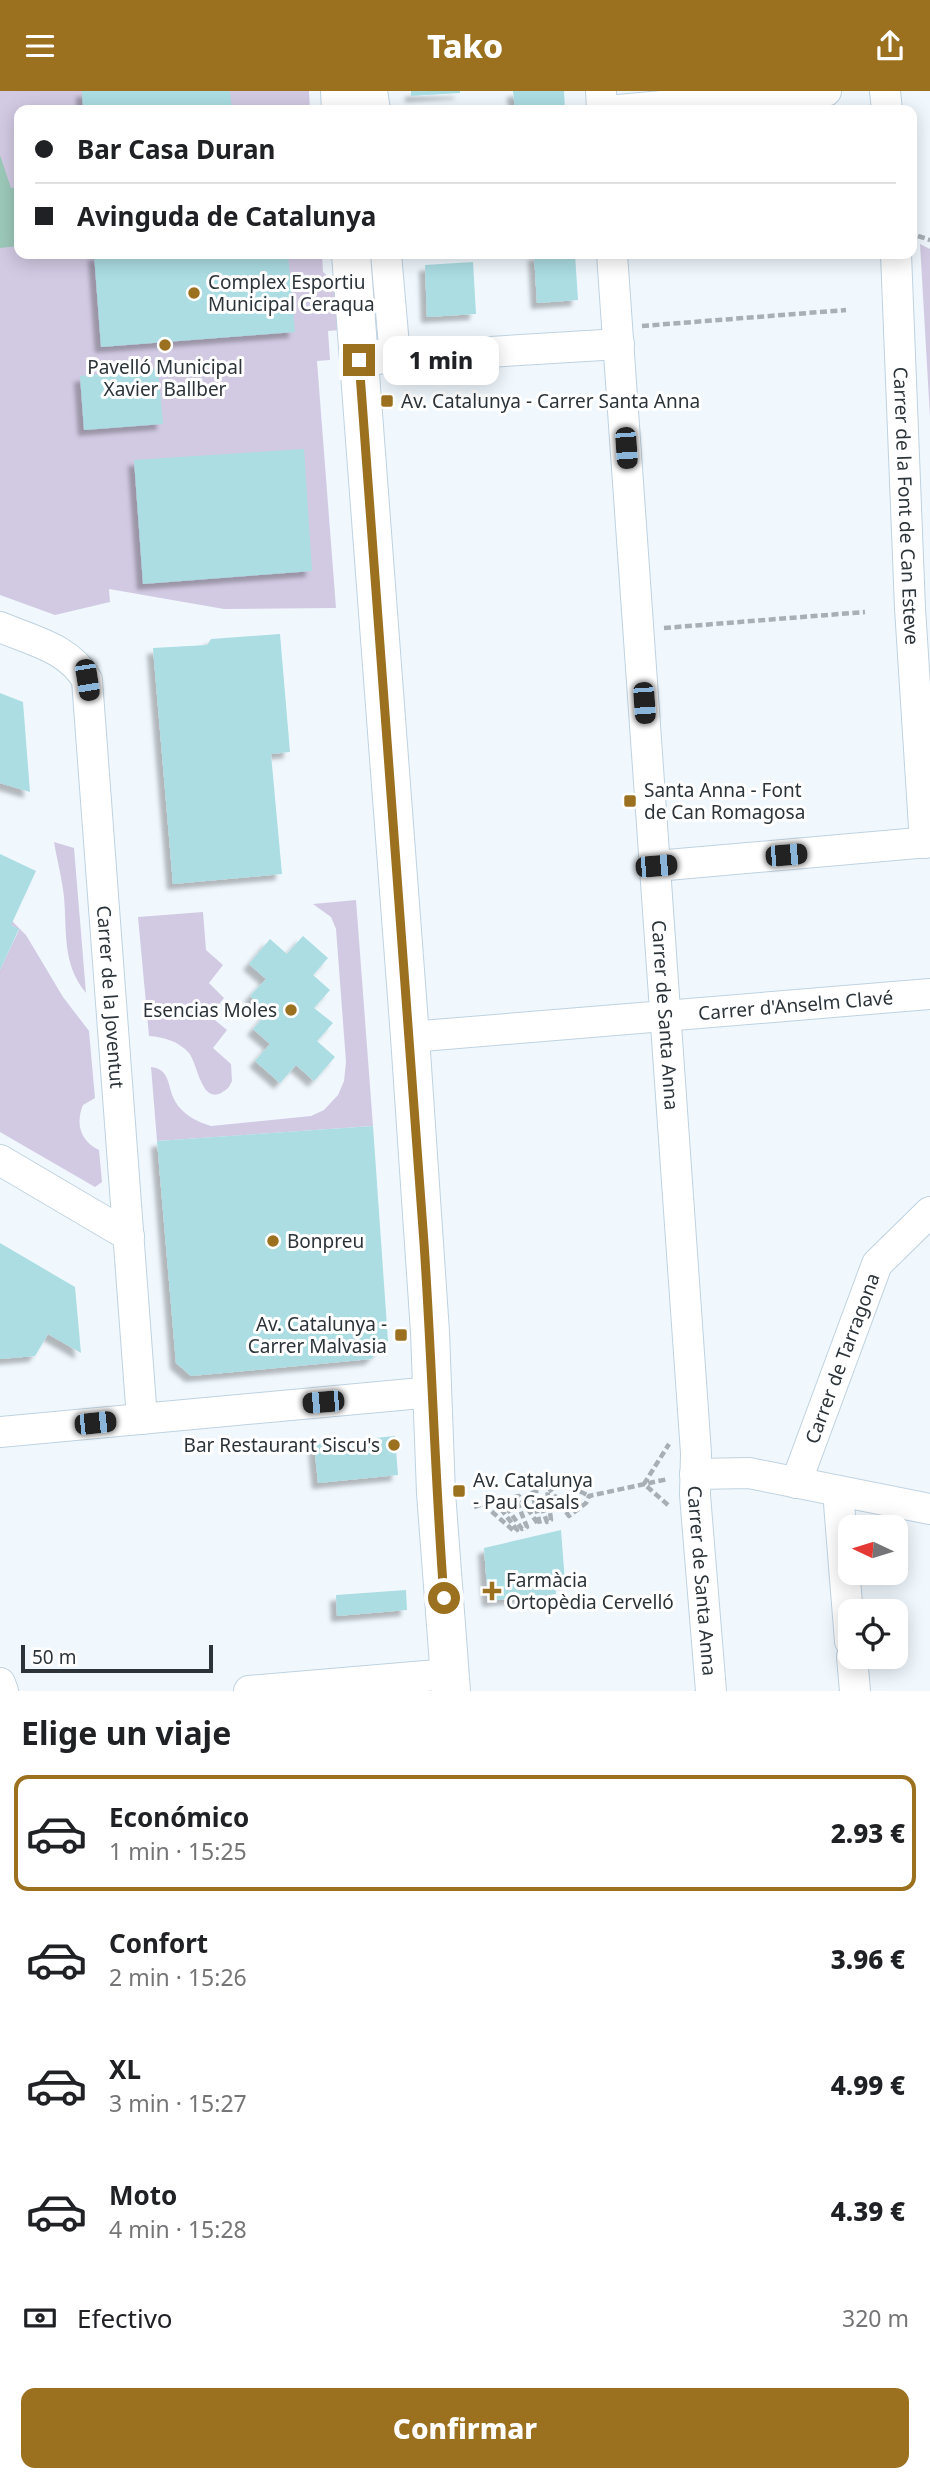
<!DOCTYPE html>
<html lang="es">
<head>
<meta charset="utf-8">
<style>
  :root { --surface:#fff; --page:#f2f2f2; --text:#202124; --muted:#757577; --line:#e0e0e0; --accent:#9b701f }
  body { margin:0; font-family:"Noto Sans",sans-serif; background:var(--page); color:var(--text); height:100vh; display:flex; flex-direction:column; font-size:26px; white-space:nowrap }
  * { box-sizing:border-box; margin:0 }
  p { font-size:23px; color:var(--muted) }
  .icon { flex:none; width:38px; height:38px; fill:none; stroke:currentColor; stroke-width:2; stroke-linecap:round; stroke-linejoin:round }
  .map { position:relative; height:1600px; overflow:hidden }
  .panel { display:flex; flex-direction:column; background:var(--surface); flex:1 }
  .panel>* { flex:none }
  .guide { position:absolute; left:14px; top:14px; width:903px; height:154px; border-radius:14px; box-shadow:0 4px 18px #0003; display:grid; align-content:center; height:154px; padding:0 21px; background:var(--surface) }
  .needle { width:46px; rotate:274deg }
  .tools { position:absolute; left:838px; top:1424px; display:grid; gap:14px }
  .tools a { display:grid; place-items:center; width:70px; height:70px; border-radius:14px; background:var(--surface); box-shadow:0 4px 18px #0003; font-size:35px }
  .scale { position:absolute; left:21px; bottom:18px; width:192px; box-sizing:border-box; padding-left:7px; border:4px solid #2c3439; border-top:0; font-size:19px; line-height:24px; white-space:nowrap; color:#2c3439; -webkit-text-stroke:5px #fff; paint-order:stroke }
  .end { position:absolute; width:32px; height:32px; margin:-16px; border:9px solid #9b701f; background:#fff; box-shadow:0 0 0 4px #fff }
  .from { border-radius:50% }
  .bubble { position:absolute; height:49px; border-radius:14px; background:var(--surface); box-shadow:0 4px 18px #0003; font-size:23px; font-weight:800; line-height:49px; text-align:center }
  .car { position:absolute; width:21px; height:42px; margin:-21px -10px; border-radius:9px; box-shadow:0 0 5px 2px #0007; background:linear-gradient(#222 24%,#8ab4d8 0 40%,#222 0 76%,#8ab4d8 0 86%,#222 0) }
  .guide b { display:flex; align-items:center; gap:24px; height:66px; font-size:26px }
  .guide b+b { border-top:2px solid var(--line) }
  .guide i { width:18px; height:18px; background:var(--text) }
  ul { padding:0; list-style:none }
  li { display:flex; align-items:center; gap:21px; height:116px; margin:0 14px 10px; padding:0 7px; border:4px solid transparent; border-radius:14px }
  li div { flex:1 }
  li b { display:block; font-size:26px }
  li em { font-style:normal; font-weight:800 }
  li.current { border-color:var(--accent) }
  li>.icon { width:63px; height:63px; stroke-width:1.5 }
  h2 { padding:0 21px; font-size:32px; line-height:84px }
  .pay { display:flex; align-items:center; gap:18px; height:77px; padding:0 21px; font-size:26px }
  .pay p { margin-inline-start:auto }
  .action { display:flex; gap:14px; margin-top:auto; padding:14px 21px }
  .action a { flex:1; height:80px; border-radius:14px; background:var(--accent); color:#fff; font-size:28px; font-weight:800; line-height:80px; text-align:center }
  header { display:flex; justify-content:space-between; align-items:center; height:91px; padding:0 21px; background:var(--accent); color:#fff; font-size:32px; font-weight:800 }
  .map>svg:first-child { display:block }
</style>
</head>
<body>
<header><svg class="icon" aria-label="menu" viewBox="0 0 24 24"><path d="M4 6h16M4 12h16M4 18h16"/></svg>Tako<svg class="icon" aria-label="share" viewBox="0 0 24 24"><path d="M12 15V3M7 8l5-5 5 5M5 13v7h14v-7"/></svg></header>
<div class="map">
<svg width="930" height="1600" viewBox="0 0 930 1600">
  <defs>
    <filter id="shadow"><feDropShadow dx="-6" dy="6" stdDeviation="2" flood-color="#0004"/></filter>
  </defs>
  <rect width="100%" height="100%" fill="#f0f8fe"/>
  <path fill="#d2cae3" d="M0,0H309L310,19H19V163H322L323,181L338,193L341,239L328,240L330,269L317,270L336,517L224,518L109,498L110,511L55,524L0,504Z
    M920,153L930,158V326Z
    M54,751L74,757L86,902C62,873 67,841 64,806C62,787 57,769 54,751Z
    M356,809L373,1035L157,1050L151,976C171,978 167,996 175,1010C182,1023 197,1031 211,1035L311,1025L324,1019L338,1004L344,990L346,971L336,838L331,826L313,813Z
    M203,821L206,859L223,874L209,892L224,907L210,925L227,939L213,957L231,973L232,990L229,996C202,1022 199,975 189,962C178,950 164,946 149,945L138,826Z
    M12,830L26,844L63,906L89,940L95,1007L83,1014C75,1034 81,1050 99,1059L102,1091L95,1096L0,1041V879L19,839L11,834Z"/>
  <path fill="#9cc9ba" d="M0,64L11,97L19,96V155L0,157Z"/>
  <path fill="#abdde3" filter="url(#shadow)" d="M82,0H230L232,19H83Z
    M411,0H460V2L411,5Z
    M513,0H564L565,19H515Z
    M94,163H288L295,241L101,256Z
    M534,163H575L578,209L537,212Z
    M473,171L476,223L427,226L425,174Z
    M158,278L163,333L84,339L80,285Z
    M304,358L312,480L143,493L134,369Z
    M280,543L290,661L271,663L282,783L173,793L153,557L207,554L211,548Z
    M0,602L23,611L30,701L0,692Z
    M0,763L36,780L11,834L19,838L0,879Z
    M303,845L328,867L313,884L330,899L314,917L333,932L317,950L335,966L314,990L296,974L280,992L255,970L270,953L253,938L268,921L250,905L266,888L249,873L270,848L287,863Z
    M373,1035L388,1250L371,1268L191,1285L176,1272L157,1050Z
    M0,1152L75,1196L81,1262L48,1243L35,1265L0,1268Z
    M395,1345L398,1384L318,1392L314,1353Z
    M561,1439L565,1491L555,1492L556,1503L488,1510L484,1457Z
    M406,1499L407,1519L337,1525L336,1504Z"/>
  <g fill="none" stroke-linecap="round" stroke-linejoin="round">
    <g stroke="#bfd2e0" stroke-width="32">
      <g id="street">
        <path d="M372,0L375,19"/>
        <path d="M601,0L602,19"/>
        <path d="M885,0L887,19"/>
        <path d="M618,19L826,0"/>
        <path d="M386,163L395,266"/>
        <path id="s1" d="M612,163L696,1362L695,1404L711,1600"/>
        <path id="s2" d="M896,163L910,517L925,752"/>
        <path d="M359,269L619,253"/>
        <path id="s3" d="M0,536C33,550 69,557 87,589L142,1328"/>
        <path d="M656,775L930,751"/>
        <path id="s4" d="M410,946L930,903"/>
        <path d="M0,1069L129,1145"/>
        <path d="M0,1341L432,1301"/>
        <path d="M695,1383L749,1382L930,1418"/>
        <path id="s5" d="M796,1392L877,1173L930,1121"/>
        <path d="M838,1400L850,1550"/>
        <path d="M852,1566L855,1600"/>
        <path d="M0,1592L3,1600"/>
        <path d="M249,1600L449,1583"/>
      </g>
    </g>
    <g stroke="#bfd2e0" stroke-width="40">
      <path id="secondary" d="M340,0L341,19
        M351,163L410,946L430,1241L436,1402L451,1600"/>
    </g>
    <path stroke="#a8b0b6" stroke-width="4.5" stroke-dasharray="7 3.5" stroke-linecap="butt" d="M918,145L930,149
      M642,235L846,219
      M664,537L865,521
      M549,1397C562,1394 577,1398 589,1405
      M668,1414L644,1393L669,1353
      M474,1416L483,1413L514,1440L517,1439L495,1410L501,1409L522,1438L527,1436L515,1406L519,1405L538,1433H540L532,1402L536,1400L547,1431L551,1429L547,1398L549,1397L569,1425L586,1412L589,1405L668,1388"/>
    <use href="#street" stroke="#fff" stroke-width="30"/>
    <use href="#secondary" stroke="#fff" stroke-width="38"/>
  </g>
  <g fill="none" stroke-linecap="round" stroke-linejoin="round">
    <path stroke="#9b701f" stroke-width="9" d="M359,269C381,563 404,857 424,1152C432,1270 435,1389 444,1507"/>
  </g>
  <g fill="#9b701f" stroke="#fff" stroke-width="2.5">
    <circle cx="194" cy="202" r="7"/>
    <circle cx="165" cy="254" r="7"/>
    <rect x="380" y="303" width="14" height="14" rx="3.5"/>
    <rect x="623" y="703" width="14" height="14" rx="3.5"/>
    <circle cx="291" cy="919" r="7"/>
    <circle cx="273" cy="1150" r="7"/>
    <rect x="394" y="1237" width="14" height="14" rx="3.5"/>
    <circle cx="394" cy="1354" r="7"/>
    <rect x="452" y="1393" width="14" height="14" rx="3.5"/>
    <path d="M488.5 1489.5h7v7h7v7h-7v7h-7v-7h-7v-7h7z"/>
  </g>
  <g text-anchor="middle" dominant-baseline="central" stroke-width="6" stroke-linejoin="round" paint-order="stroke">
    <g font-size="19" fill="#2c3439" stroke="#fff" text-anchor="start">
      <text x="208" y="191">Complex Esportiu<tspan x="208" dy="22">Municipal Ceraqua</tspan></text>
      <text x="165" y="276" text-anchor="middle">Pavelló Municipal<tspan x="165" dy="22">Xavier Ballber</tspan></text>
      <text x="401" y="310">Av. Catalunya - Carrer Santa Anna</text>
      <text x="644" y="699">Santa Anna - Font<tspan x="644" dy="22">de Can Romagosa</tspan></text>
      <text x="277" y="919" text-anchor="end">Esencias Moles</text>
      <text x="287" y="1150">Bonpreu</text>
      <text x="387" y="1233" text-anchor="end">Av. Catalunya -<tspan x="387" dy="22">Carrer Malvasia</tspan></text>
      <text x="380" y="1354" text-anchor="end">Bar Restaurant Siscu's</text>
      <text x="473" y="1389">Av. Catalunya<tspan x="473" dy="22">- Pau Casals</tspan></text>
      <text x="506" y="1489">Farmàcia<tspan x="506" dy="22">Ortopèdia Cervelló</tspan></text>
    </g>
    <g font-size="19" fill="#2c3439" stroke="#fff">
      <text stroke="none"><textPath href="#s2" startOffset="252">Carrer de la Font de Can Esteve</textPath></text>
      <text stroke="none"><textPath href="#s3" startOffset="422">Carrer de la Joventut</textPath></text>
      <text stroke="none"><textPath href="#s4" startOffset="387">Carrer d'Anselm Clavé</textPath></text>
      <text stroke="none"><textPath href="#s1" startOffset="763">Carrer de Santa Anna</textPath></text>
      <text stroke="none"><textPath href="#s5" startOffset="133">Carrer de Tarragona</textPath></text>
      <text stroke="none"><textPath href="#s1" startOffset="1330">Carrer de Santa Anna</textPath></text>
    </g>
  </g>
</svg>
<div class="tools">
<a><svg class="needle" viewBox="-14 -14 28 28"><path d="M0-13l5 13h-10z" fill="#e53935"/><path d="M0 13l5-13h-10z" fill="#757577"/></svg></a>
<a><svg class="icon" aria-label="locate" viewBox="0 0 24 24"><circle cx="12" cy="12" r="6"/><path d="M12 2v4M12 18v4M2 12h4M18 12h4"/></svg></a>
</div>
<div class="scale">50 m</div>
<i class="end from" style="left:444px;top:1507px"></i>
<i class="end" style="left:359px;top:269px"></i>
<div class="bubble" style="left:383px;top:245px;width:116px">1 min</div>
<i class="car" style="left:626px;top:357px;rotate:176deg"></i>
<i class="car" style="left:87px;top:589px;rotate:171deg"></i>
<i class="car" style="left:644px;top:612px;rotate:176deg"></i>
<i class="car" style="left:786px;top:764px;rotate:85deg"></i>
<i class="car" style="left:656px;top:775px;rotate:85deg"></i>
<i class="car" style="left:323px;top:1311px;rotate:265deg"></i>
<i class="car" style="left:95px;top:1332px;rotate:84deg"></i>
<div class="guide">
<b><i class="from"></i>Bar Casa Duran</b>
<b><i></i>Avinguda de Catalunya</b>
</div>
</div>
<section class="panel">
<h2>Elige un viaje</h2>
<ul>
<li class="current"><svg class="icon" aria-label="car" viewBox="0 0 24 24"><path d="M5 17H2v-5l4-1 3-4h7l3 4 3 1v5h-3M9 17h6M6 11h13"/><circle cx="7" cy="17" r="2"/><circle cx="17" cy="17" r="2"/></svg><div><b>Económico</b><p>1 min · 15:25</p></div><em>2.93 €</em></li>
<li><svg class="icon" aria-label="car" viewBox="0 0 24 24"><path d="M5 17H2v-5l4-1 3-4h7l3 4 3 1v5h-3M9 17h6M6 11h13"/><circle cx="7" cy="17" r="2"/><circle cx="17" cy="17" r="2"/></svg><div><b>Confort</b><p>2 min · 15:26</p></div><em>3.96 €</em></li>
<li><svg class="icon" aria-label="car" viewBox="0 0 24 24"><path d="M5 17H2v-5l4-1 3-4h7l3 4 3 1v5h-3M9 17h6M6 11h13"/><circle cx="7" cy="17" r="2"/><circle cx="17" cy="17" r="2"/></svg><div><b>XL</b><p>3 min · 15:27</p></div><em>4.99 €</em></li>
<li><svg class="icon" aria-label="car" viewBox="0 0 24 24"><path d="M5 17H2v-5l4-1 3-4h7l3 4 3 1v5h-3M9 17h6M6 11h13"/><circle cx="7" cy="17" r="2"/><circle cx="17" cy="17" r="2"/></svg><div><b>Moto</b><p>4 min · 15:28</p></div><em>4.39 €</em></li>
</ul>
<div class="pay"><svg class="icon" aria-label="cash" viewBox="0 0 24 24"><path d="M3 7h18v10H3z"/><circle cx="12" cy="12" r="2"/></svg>Efectivo<p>320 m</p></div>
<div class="action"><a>Confirmar</a></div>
</section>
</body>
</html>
